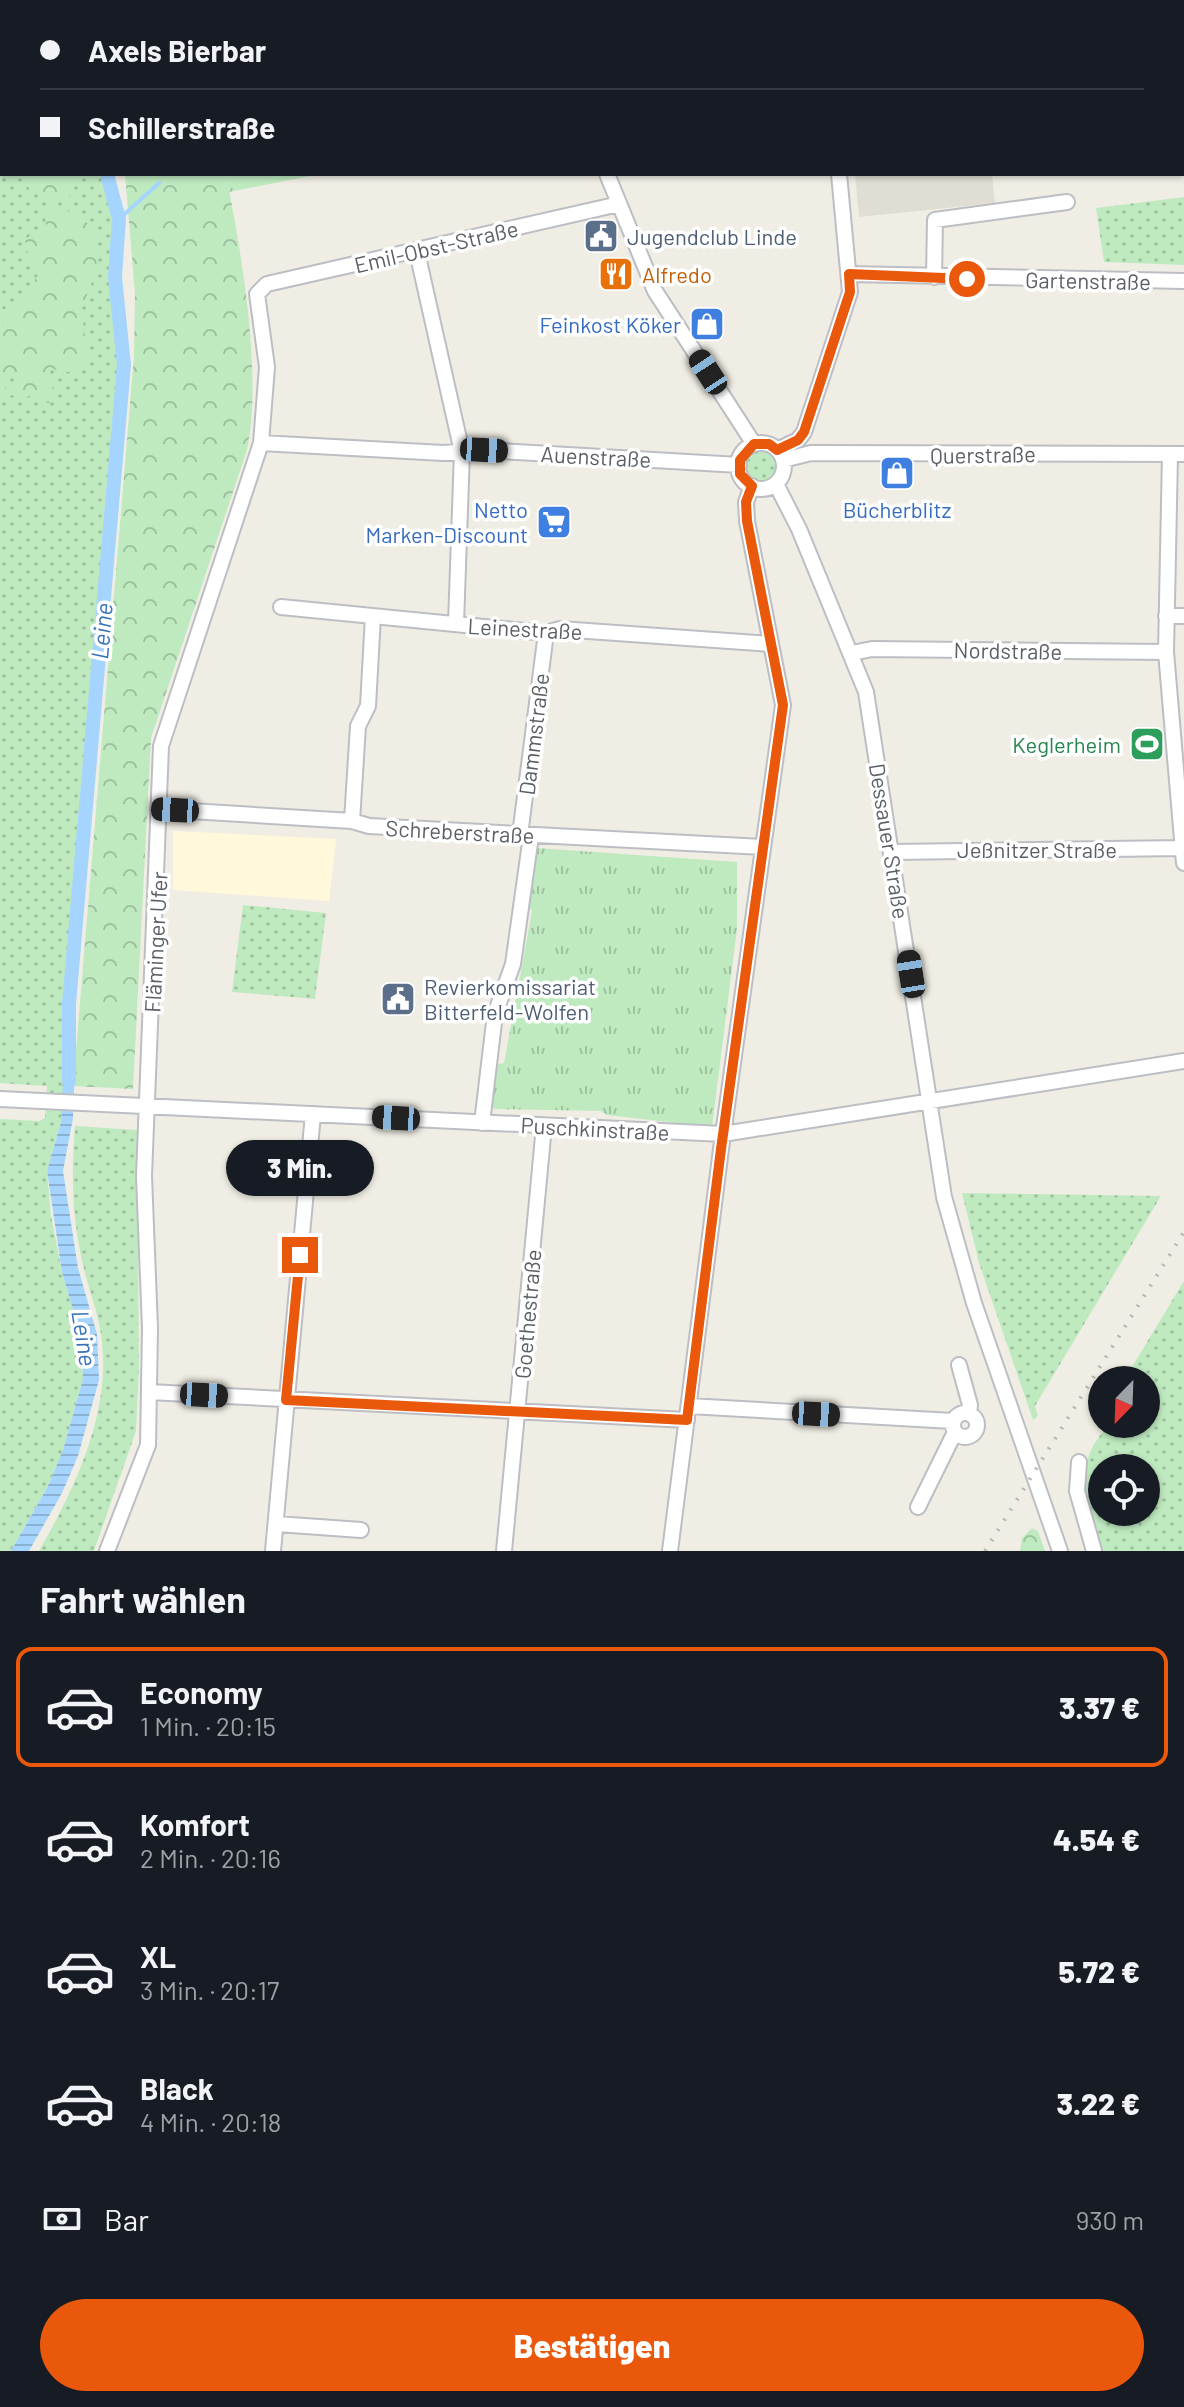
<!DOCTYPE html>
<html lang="de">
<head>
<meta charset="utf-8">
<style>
  :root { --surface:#171b24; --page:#242831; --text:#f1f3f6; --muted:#9ea1a6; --line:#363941; --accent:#ea580c }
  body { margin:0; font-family:Barlow,sans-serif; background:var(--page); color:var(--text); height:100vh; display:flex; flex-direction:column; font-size:30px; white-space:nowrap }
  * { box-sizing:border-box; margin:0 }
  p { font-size:26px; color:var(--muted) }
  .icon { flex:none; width:44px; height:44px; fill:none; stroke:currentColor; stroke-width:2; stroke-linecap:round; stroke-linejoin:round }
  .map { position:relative; height:1551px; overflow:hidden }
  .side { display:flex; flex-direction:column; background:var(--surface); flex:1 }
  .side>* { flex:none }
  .hud { position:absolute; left:0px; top:0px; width:1184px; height:176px; box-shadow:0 2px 6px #0004; display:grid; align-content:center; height:176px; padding:0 40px; background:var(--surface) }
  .needle { width:52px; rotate:203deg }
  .fabs { position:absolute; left:1088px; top:1366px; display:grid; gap:16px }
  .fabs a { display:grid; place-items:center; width:72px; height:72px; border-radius:50%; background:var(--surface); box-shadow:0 2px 6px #0004; font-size:40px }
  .end { position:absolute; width:36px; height:36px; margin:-18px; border:10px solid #ea580c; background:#fff; box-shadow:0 0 0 4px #fff }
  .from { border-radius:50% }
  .bubble { position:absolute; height:56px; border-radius:28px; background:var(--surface); box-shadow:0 2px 6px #0004; font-size:26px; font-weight:800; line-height:56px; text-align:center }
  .car { position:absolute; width:24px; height:48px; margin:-24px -12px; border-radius:10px; box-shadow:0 0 6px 2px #0007; background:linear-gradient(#222 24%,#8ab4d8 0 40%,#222 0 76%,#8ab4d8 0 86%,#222 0) }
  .hud b { display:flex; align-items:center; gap:28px; height:76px; font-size:30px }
  .hud b+b { border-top:2px solid var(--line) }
  .hud i { width:20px; height:20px; background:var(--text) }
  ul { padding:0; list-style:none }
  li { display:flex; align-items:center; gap:24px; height:120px; margin:0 16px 12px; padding:0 24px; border:4px solid transparent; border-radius:16px }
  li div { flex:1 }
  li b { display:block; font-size:30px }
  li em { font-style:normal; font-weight:800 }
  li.selected { border-color:var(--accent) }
  li>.icon { width:72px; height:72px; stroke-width:1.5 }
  h2 { padding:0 40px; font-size:36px; line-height:96px }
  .pay { display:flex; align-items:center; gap:20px; height:88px; padding:0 40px; font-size:30px }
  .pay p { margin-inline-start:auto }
  .action { display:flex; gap:16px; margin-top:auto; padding:16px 40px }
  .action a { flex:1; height:92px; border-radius:48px; background:var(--accent); color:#fff; font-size:32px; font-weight:800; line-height:92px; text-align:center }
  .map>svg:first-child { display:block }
</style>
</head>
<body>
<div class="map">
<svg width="1184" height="1551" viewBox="0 0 1184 1551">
  <defs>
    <pattern id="grass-dots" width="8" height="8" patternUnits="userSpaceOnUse" patternTransform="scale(2)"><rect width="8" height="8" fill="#bfeac0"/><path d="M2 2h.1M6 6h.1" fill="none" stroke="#9ec1a0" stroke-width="1.8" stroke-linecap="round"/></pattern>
    <pattern id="forest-crowns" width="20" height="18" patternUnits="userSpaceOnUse" patternTransform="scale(2)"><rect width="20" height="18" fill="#bfeac0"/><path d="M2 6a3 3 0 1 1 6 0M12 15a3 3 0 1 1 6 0" fill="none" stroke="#9ec1a0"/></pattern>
    <pattern id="park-tufts" width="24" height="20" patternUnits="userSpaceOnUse" patternTransform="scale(2)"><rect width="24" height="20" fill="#bfeac0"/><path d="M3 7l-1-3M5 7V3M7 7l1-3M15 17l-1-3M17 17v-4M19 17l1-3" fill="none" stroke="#9ec1a0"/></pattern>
    <pattern id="water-rules" width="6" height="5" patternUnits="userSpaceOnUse" patternTransform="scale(2)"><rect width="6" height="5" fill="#a5d5ff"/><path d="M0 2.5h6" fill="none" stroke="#8ab0d2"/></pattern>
  </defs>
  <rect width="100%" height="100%" fill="#f0eee4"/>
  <path fill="#fff8da" d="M173,831L336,839L329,901L173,890Z"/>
  <path fill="#e0ddd3" d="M855,174H992L995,203L859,217Z"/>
  <path fill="url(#grass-dots)" fill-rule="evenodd" d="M0,0H66L2,2V174H107L119,219L115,277L124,365L61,1122L47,1171L51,1215L62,1272L81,1337L83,1379L63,1450L48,1486L11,1551H0V1119L39,1121L45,1118L47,1086L0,1083Z
    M1184,197V265L1104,262L1096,208Z
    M746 467a16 16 0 1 1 32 0a16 16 0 1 1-32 0Z
    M243,905L326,913L315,999L232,992Z
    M75,1126L137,1130L139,1370L136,1431L94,1551H39C74,1490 110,1415 102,1343C100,1317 89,1291 83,1265C72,1218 71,1174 75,1126Z
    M962,1193L1161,1196L1035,1406L1038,1416L1033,1420L979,1263Z
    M1184,1281V1551H1101C1085,1512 1072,1465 1104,1431L1097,1425L1102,1417V1424H1146V1380H1124ZM1102,1468H1146V1512H1102Z"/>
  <path fill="url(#forest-crowns)" d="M19,174H75L68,202C46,204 30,194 19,174Z
    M125,174H226C241,251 263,375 247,450L151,738L133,1089L73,1086L134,356L135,294Z
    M54,208C112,215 101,269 82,306C83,322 84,336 89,353C82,374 68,376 49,367L44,375L54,382L49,403L37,402L33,394L23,399L11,395L15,375L10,377L0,401L3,310L24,296L38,275L29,260L25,240L34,232L46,228L45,212Z
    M1032,1528L1038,1531L1045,1551H1020L1022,1538Z"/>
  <path fill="url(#park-tufts)" d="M226,174H321L229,192Z
    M537,848L737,862V929L712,1127L607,1115L601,1111L494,1109L490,1099L494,1065L504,1063L532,911L528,905Z"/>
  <path fill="url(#water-rules)" d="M64,1062H75L73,1118L63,1171L78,1268L97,1334L99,1380L78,1456L62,1493L29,1551H11L48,1486L63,1450L83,1379L81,1337L62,1272L47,1171L61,1122Z"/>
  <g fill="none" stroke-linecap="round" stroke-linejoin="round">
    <path stroke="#a5d5ff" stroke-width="4" d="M237,2L238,0
      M119,219L159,183"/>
    <path stroke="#a5d5ff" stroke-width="14" d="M67,0V2
      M69,1081V1004L124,365L115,277L119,219L107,174"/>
    <g stroke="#bcbec4" stroke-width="18">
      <path id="minor" d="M545,0V2
        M818,0V2
        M861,2L874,0
        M1182,55L1184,53
        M607,174L655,291L754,444
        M417,252L462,452L456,624
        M849,274L1184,281
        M934,277L935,220L1067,202
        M261,443L443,453L484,450L739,465
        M738 466a23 23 0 1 1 46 0a23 23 0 1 1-46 0Z
        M777,450L798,440L804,432L850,292L839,174
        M1170,454L1166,652L1184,863
        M783,460L811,453L1184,454
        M776,484L799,529L866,692L944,1197L974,1303L1060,1551
        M281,607L546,633L560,629L770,644
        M1166,616H1184
        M852,653L872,649L1166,652
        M158,809L352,821L369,826L763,847
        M352,821L358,726L368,706L373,616
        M520,835L546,633
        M892,852L1182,848
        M0,1099L723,1134L1184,1061
        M482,1123L495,1014L513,964L531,836
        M959,1365L970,1405L969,1414
        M149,1392L687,1420
        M689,1406L953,1421
        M953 1425a12 12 0 1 1 24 0a12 12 0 1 1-24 0Z
        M1079,1462L1077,1491L1094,1551
        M918,1507L955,1432
        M277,1524L361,1530
        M107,1551L148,1445L150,1328L144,1176L161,746L261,443L267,367L257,294L267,284L619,204
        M273,1551L313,1114
        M504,1551L544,1126
        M670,1551L721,1149L783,705L747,521L746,502L752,486"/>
    </g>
    <use href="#minor" stroke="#fff" stroke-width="14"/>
    <path stroke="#b6b7b7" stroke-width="4" stroke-dasharray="2 10" stroke-linecap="butt" d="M985,1551L1184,1232"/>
  </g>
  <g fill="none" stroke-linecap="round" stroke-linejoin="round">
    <path stroke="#ea580c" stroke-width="10" d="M300,1255L286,1400L687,1420L721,1149L783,705L747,521L746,502L752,486L740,474V460L754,444H769L777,450L798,440L804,432L850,292L849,274L967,279"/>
  </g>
  <defs>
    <g id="civic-square" transform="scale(1.8)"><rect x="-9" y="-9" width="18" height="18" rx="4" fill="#5c6f8a" stroke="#fff"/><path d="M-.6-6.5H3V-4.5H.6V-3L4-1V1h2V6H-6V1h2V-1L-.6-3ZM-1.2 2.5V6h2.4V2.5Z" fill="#fff"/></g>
    <g id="restaurant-square" transform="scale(1.8)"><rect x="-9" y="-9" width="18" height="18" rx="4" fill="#e8710a" stroke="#fff"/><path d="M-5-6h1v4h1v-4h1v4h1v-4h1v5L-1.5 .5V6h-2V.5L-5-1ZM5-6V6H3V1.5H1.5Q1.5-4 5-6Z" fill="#fff"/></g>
    <g id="shop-square" transform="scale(1.8)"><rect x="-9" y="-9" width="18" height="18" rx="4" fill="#3f7fe0" stroke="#fff"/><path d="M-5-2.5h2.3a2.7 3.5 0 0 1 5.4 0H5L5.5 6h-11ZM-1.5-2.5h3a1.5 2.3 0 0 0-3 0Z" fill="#fff"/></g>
    <g id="supermarket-square" transform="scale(1.8)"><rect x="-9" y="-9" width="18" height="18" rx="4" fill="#3f7fe0" stroke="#fff"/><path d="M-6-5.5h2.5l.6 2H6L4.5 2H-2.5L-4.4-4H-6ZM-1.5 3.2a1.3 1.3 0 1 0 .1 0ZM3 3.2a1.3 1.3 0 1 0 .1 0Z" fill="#fff"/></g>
    <g id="stadium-square" transform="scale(1.8)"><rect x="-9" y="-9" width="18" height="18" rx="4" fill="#2e9e5b" stroke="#fff"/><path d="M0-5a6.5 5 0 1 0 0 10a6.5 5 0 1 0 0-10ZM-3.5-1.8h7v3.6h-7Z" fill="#fff"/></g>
  </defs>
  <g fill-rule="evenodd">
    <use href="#civic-square" x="601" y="236"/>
    <use href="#restaurant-square" x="616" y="274"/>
    <use href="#shop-square" x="707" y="324"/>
    <use href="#shop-square" x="897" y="473"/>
    <use href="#supermarket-square" x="554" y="522"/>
    <use href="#stadium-square" x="1147" y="744"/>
    <use href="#civic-square" x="398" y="999"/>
  </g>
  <g text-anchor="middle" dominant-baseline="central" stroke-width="7" stroke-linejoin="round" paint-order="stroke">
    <g font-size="22" fill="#4e5e75" stroke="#fff" text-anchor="start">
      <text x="627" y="236">Jugendclub Linde</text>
      <text x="424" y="986">Revierkomissariat<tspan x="424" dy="25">Bitterfeld-Wolfen</tspan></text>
    </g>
    <g font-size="22" fill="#5c6066" stroke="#fff">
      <text transform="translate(436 246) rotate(-13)">Emil-Obst-Straße</text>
      <text transform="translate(1088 280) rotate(1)">Gartenstraße</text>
      <text transform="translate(983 454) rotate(-1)">Querstraße</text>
      <text transform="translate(596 456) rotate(3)">Auenstraße</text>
      <text transform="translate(525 628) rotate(3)">Leinestraße</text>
      <text transform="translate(1008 650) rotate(1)">Nordstraße</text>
      <text transform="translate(533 734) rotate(-83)">Dammstraße</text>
      <text transform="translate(460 831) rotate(3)">Schreberstraße</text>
      <text transform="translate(890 841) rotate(81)">Dessauer Straße</text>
      <text x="1037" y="849">Jeßnitzer Straße</text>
      <text transform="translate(155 942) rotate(-87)">Fläminger Ufer</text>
      <text transform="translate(595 1128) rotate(3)">Puschkinstraße</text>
      <text transform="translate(527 1314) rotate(-85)">Goethestraße</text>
    </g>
    <g font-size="22" fill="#c56008" stroke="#fff" text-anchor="start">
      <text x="642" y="274">Alfredo</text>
    </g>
    <g font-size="22" fill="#366cbe" stroke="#fff" text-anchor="end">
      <text x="681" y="324">Feinkost Köker</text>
      <text x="528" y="509">Netto<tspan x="528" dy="25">Marken-Discount</tspan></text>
      <text x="897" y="509" text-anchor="middle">Bücherblitz</text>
    </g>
    <g font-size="22" fill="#27864d" stroke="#fff" text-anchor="end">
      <text x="1121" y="744">Keglerheim</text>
    </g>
    <g font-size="24" font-style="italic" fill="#3974ba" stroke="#fff">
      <text transform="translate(101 631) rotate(-85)">Leine</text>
      <text transform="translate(85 1338) rotate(81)">Leine</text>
    </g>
  </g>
</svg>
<div class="fabs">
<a><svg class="needle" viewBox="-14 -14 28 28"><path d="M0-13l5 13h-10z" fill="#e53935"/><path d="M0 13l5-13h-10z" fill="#9ea1a6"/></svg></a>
<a><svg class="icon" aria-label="locate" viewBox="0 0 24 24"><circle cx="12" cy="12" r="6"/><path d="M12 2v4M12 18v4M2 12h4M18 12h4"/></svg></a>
</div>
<i class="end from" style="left:967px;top:279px"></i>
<i class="end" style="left:300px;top:1255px"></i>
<div class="bubble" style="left:226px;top:1140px;width:148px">3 Min.</div>
<i class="car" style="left:708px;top:372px;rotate:327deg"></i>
<i class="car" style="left:484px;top:450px;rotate:93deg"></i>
<i class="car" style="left:175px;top:810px;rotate:273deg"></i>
<i class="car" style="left:911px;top:974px;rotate:351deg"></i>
<i class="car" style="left:396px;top:1118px;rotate:273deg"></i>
<i class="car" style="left:204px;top:1395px;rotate:93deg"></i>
<i class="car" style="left:816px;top:1414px;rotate:93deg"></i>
<div class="hud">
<b><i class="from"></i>Axels Bierbar</b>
<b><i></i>Schillerstraße</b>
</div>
</div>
<section class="side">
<h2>Fahrt wählen</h2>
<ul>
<li class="selected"><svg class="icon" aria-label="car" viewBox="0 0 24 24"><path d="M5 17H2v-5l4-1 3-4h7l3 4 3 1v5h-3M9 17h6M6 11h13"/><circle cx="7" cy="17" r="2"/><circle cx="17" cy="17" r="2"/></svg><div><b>Economy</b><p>1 Min. · 20:15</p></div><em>3.37 €</em></li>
<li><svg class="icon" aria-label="car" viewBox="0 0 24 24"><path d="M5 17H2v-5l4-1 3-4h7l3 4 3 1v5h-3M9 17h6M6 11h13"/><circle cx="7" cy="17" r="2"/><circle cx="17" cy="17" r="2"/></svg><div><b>Komfort</b><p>2 Min. · 20:16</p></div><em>4.54 €</em></li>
<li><svg class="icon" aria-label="car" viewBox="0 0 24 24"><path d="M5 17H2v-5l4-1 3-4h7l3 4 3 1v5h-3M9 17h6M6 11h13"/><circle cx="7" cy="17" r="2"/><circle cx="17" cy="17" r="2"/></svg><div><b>XL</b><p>3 Min. · 20:17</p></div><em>5.72 €</em></li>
<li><svg class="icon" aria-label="car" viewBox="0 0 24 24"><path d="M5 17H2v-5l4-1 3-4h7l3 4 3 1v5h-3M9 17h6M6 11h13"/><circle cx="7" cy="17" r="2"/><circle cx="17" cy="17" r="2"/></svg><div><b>Black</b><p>4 Min. · 20:18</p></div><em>3.22 €</em></li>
</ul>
<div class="pay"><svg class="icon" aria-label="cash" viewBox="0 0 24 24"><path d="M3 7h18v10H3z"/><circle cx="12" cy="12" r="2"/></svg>Bar<p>930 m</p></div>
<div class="action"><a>Bestätigen</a></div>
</section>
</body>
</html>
